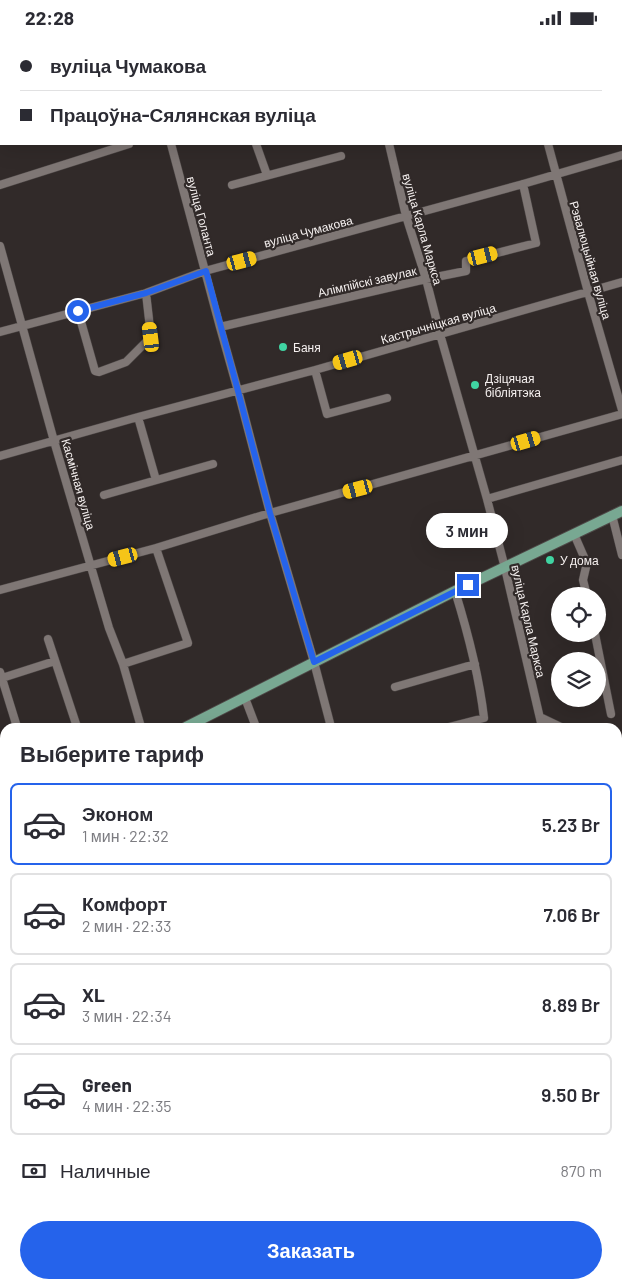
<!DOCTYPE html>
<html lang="ru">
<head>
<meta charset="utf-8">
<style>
  :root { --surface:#fff; --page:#f2f2f3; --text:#2b2b33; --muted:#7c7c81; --line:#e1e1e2; --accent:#2563eb }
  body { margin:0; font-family:Barlow,sans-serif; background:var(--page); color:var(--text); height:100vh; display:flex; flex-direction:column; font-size:19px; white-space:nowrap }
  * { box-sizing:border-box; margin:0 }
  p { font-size:16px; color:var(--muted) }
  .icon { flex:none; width:28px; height:28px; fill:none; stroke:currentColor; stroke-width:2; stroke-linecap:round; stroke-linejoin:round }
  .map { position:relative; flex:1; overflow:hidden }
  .sheet { position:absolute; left:0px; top:688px; width:622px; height:566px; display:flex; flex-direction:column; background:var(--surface); border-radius:15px 15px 0 0; box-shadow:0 5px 20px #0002 }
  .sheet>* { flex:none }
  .guide { position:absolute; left:0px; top:0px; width:622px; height:110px; box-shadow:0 5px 20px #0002; display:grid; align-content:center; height:110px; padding:0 20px; background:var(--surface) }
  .tools { position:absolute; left:551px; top:552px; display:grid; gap:10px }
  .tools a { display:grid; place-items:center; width:55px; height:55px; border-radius:50%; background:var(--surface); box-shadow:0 5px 20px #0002; font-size:25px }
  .end { position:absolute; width:22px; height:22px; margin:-11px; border:6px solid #2563eb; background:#fff; box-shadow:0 0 0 2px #fff }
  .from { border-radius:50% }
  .bubble { position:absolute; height:35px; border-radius:18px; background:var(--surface); box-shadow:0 5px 20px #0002; font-size:16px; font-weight:600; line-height:35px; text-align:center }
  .car { position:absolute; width:15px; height:30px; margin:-15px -8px; border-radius:6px; box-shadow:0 0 4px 1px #0007; background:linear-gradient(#f5c518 24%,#345 0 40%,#f5c518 0 76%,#345 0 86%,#f5c518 0) }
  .guide b { display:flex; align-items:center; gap:18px; height:48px; font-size:19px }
  .guide b+b { border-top:1px solid var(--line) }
  .guide i { width:12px; height:12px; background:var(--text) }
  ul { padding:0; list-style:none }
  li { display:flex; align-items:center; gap:15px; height:82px; margin:0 10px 8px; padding:0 10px; border:2px solid var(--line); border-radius:8px }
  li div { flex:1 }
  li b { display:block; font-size:19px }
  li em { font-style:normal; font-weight:600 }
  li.on { border-color:var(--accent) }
  li>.icon { width:45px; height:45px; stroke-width:1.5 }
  h2 { padding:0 20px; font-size:22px; line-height:60px }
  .pay { display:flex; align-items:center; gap:12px; height:55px; padding:0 20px; font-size:19px }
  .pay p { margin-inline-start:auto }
  .action { display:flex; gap:10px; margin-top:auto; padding:10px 20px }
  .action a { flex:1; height:58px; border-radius:30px; background:var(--accent); color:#fff; font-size:20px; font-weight:600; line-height:58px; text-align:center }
  .status { display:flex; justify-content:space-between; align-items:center; height:35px; padding:0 25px; background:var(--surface); direction:ltr }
  .status svg { height:14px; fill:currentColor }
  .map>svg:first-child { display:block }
</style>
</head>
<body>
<div class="status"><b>22:28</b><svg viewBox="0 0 49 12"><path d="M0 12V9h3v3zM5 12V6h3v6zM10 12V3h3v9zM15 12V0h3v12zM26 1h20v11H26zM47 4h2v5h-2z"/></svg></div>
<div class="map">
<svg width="622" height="1253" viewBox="0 0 622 1253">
  <rect width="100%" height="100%" fill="#312a29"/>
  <path fill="#632417" d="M5,1053V1171L0,1173V1054Z"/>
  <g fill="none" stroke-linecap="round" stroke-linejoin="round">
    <g stroke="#4e4847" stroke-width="9">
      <path id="minor" d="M519,0V1
        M619,0L620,1
        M482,1L486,0
        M621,8L622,11
        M171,109L220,292L238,356L270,478L314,627L331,692
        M256,109L267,140
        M389,109L406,181L426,244L440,299L487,464L505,533L542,692
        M548,109L588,257L622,375
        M0,150L129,109
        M232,150L341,121
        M0,211L54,406L109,593L123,629L141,692
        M78,276L95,336L99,337L126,327L151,302L146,258
        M220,292L426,244L466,236V226L536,208L523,149
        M0,297L146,258L205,236L523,149L622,120
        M315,335L327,379L387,363
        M138,382L156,445
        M0,421L138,382L315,335L622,247
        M104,460L213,429
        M487,464L622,425
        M612,480L622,520
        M574,499L584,522L586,532L583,545L587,561
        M0,555L156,513L270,478L622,379
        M595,599L611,679
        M48,604L77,692
        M123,629L188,608L156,513
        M0,637L17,692
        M2,643L55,626
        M395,652L475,629
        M245,663L256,692
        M540,682L561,692
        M449,692L484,683C479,640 468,598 455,556
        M618,725L622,727
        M0,741L5,740
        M618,818L622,817
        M618,939L622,938
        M0,958L5,957
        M618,1009L622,1027
        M0,1018L2,1024
        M618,1056L622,1055
        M618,1173L622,1191
        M618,1224L622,1222
        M480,1249L482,1253
        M506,1253L524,1249"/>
    </g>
    <g stroke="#4e4847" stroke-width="12">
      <path id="major" d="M186,692L455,556L622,476
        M0,782L5,779"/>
    </g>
    <use href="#minor" stroke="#7f7775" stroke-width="8"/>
    <use href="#major" stroke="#78a892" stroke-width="10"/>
    <g stroke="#8b8584" stroke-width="4">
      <path id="rail" d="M0,0H1
        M11,1L16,0
        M26,1L30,0
        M59,1L64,0
        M73,1L78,0
        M87,1L91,0
        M101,1L106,0
        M144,1L149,0
        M171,1L175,0
        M186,1L190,0
        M200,1L204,0
        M214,1L218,0
        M227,1L231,0
        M0,9H1
        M0,19H1
        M0,32H1
        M0,42H1
        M0,52L1,51
        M0,60L1,59"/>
    </g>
    <use href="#rail" stroke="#312a29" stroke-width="2" stroke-dasharray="5.5" stroke-linecap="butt"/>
  </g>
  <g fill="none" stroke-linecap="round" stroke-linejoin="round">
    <path stroke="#2563eb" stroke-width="6" d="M78,276L146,258L206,236L238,356L270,478L314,627L468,550"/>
  </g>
  <g fill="#40d4a2" stroke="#312a29" stroke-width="2">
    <circle cx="283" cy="312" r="5"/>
    <circle cx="475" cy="350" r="5"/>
    <circle cx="550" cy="525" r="5"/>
  </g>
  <g text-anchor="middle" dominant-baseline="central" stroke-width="4.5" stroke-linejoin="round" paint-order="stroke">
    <g font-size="12" fill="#f6f1f0" stroke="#312a29">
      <text transform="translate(202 181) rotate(75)">вуліца Голанта</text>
      <text transform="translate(423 194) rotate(74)">вуліца Карла Маркса</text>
      <text transform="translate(308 196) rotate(-15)">вуліца Чумакова</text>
      <text transform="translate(591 225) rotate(74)">Рэвалюцыйная вуліца</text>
      <text transform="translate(367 246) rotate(-13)">Алімпійскі завулак</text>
      <text transform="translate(438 288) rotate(-16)">Кастрычніцкая вуліца</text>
      <text transform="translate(79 449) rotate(74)">Касмічная вуліца</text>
      <text transform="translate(529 586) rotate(77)">вуліца Карла Маркса</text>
    </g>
    <g font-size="12" fill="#f6f1f0" stroke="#312a29" text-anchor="start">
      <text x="293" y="312">Баня</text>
      <text x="485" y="343">Дзіцячая<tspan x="485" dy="14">бібліятэка</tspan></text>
      <text x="560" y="525">У дома</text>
    </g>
  </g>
</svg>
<div class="tools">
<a><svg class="icon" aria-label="locate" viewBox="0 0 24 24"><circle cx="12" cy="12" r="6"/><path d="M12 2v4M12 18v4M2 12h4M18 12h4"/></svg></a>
<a><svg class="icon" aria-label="layers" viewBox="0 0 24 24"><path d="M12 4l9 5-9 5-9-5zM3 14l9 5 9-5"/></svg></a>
</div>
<i class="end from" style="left:78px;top:276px"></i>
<i class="end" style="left:468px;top:550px"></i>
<div class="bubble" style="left:426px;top:478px;width:82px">3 мин</div>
<i class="car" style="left:483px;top:221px;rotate:76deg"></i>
<i class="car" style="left:242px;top:226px;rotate:75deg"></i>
<i class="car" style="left:151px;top:302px;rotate:353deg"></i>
<i class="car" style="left:348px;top:325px;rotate:254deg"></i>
<i class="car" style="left:526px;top:406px;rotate:74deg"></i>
<i class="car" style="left:358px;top:454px;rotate:255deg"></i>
<i class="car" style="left:123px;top:522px;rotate:255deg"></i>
<div class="guide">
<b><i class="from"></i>вуліца Чумакова</b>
<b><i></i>Працоўна-Сялянская вуліца</b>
</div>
<section class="sheet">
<h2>Выберите тариф</h2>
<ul>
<li class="on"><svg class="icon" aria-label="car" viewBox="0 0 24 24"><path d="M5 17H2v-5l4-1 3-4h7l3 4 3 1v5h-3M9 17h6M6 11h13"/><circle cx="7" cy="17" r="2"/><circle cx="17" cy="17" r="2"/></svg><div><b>Эконом</b><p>1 мин · 22:32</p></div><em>5.23 Br</em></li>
<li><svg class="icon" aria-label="car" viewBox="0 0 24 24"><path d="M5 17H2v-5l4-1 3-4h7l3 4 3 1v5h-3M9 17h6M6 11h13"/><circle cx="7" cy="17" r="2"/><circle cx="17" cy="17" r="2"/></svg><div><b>Комфорт</b><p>2 мин · 22:33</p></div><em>7.06 Br</em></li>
<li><svg class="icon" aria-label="car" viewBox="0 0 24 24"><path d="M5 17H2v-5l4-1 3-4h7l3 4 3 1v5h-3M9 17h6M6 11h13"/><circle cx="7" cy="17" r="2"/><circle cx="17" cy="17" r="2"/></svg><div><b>XL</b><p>3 мин · 22:34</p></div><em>8.89 Br</em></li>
<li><svg class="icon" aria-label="car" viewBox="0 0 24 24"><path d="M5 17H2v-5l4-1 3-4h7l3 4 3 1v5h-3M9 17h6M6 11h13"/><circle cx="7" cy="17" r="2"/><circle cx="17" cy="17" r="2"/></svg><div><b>Green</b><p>4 мин · 22:35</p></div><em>9.50 Br</em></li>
</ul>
<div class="pay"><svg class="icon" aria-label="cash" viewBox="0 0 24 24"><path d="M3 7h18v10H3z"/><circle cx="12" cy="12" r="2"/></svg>Наличные<p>870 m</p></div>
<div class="action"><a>Заказать</a></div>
</section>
</div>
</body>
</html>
